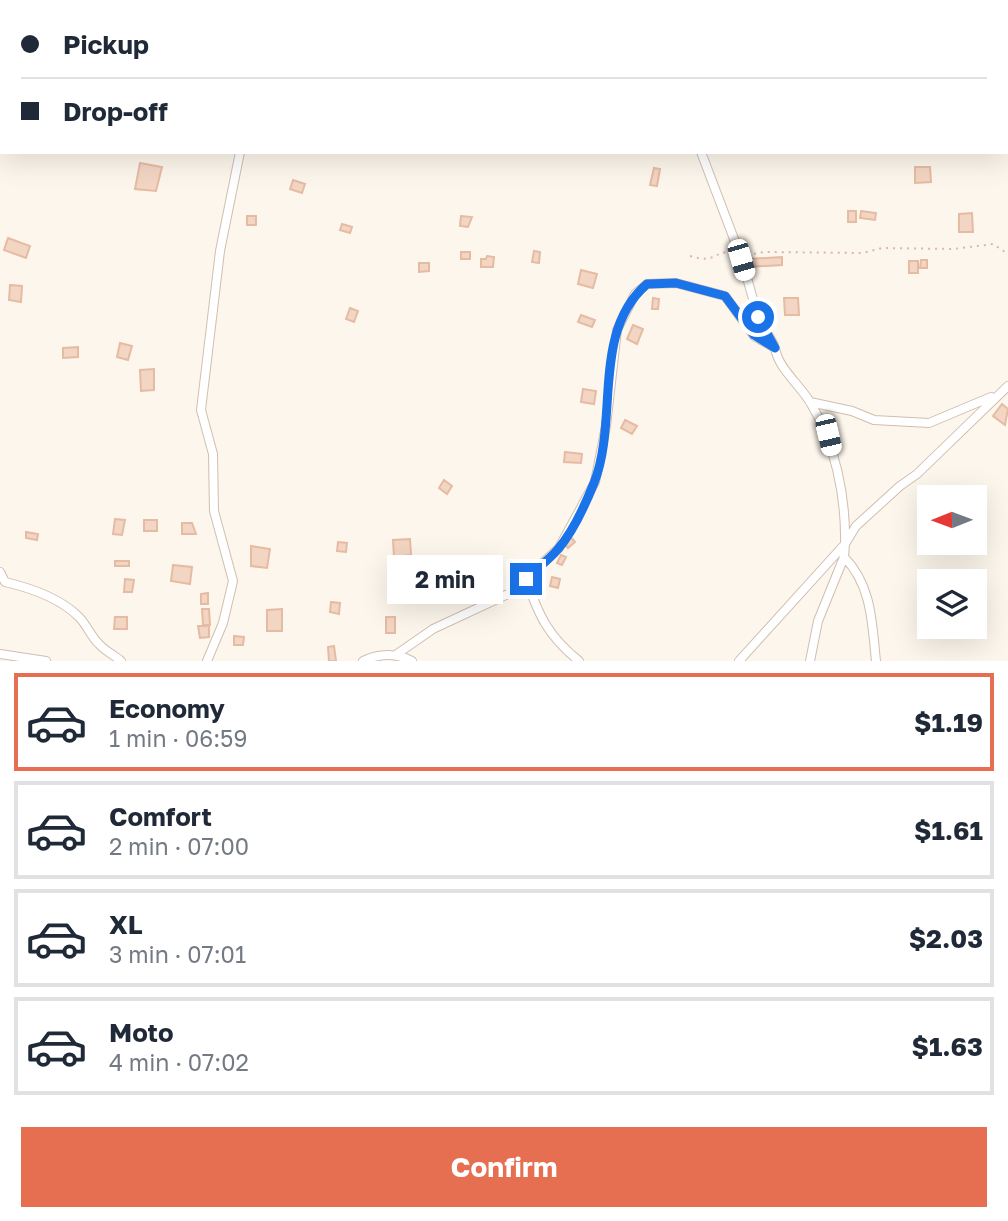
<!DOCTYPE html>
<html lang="en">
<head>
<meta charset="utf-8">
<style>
  :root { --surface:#fff; --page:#f2f2f3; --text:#1f2937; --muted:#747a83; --line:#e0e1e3; --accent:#e76f51 }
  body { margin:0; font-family:"Golos Text",sans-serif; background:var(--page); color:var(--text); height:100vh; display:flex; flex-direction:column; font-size:26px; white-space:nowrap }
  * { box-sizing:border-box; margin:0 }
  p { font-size:23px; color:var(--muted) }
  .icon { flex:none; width:38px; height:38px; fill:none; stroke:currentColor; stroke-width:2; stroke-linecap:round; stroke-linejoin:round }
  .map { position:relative; height:661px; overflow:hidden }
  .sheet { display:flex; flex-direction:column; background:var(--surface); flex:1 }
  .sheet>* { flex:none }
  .banner { position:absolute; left:0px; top:0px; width:1008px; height:154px; box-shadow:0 7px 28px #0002; display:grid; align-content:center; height:154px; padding:0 21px; background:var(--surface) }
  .needle { width:46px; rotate:269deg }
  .tools { position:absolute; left:917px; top:485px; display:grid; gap:14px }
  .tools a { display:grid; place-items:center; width:70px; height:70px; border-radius:0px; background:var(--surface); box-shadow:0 7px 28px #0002; font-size:35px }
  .end { position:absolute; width:32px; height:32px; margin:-16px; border:9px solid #1a73e8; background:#fff; box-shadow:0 0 0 4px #fff }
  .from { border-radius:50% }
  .bubble { position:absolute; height:49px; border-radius:0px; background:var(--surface); box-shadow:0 7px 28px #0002; font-size:23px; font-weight:700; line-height:49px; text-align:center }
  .car { position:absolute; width:21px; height:42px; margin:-21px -10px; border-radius:9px; box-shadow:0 0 5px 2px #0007; background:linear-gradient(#fff 24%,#345 0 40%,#fff 0 76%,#345 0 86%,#fff 0) }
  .banner b { display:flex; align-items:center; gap:24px; height:66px; font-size:26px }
  .banner b+b { border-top:2px solid var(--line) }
  .banner i { width:18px; height:18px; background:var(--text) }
  ul { padding:12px 0 0; list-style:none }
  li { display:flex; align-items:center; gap:21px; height:98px; margin:0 14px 10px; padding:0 7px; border:4px solid var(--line); border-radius:0px }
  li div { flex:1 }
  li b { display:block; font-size:26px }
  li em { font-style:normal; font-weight:700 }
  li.on { border-color:var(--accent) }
  li>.icon { width:63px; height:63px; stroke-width:1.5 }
  .cta { display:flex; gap:14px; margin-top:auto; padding:14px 21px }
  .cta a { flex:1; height:80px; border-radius:0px; background:var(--accent); color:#fff; font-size:28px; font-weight:700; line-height:80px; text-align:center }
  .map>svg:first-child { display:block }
</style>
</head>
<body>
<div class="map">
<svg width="1008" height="661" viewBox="0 0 1008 661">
  <rect width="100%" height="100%" fill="#fdf6ec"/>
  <path fill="#f3d5c3" stroke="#e6bba3" stroke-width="2" d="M140,163L162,167L156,191L135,189Z
    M915,167H930L931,182L915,183Z
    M654,168L660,169L657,186L650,185Z
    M293,180L305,184L302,193L290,189Z
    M848,211H856V222H848Z
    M861,211L876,213L875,220L860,218Z
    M972,213L973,232H959V214Z
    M247,216H256V225H247Z
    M461,216L472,217L468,227L460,226Z
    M342,224L352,227L350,233L340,230Z
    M8,238L30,246L26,258L4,250Z
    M534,251L540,252L539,263L532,262Z
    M461,252H470V259H461Z
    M487,256L494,257L493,267H481V259H486Z
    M782,257V265L748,267V259Z
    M921,260H927V268H920Z
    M909,261H918V273H909Z
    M419,263H429V271L419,272Z
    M581,270L597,274L593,288L578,284Z
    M10,285L22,286L21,302L9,300Z
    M653,298L659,299L658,309H652Z
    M784,298H798L799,315H785Z
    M350,308L358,311L354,322L346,319Z
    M581,315L595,320L592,327L578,322Z
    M633,325L643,329L637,344L627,339Z
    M120,343L132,346L128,360L117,357Z
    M78,347V357L63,358V348Z
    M154,369V390L141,391L140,370Z
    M583,389L596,391L594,404L581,402Z
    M1002,404L1008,409L1005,425L993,416Z
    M625,420L637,426L632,434L621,428Z
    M565,452L582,454L581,463L564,462Z
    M444,480L452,486L447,494L439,488Z
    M115,519L125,520L122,535L113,534Z
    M144,520H157V531H144Z
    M182,523H192L196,534H182Z
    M26,532L38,534L37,540L26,538Z
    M570,536L575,542L568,548L563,542Z
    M410,539L411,555L394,557L393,540Z
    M338,542L347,543L346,552L337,551Z
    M251,546L270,549L267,568L251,566Z
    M561,555L566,557L562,565L557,563Z
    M115,561H129V566H115Z
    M173,565L192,567L190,584L171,581Z
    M552,577L560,579L558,588L550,586Z
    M125,579L134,580L132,592H124Z
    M208,593V604H201V594Z
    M331,602L340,603L339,614L330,612Z
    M202,609H209L210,625H203Z
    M282,609V631H267V610Z
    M115,617H127V629H114Z
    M386,617H395V633H386Z
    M198,626H209V637L200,638Z
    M234,636L244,637L243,645H234Z
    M334,646L336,661H329L328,647Z"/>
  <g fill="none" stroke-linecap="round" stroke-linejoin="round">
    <g stroke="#d1beb0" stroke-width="10">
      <path id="minor" d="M631,0V2
        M386,2V0
        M733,2V0
        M701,152L742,260L758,317L774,345
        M810,402L852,411L874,420L929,423L991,397
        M844,557C872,585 872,624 876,661
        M0,572L5,582C31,588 60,598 79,617C87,625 91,637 99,644C105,651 114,655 121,661
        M526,579C539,616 548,636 579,661
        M0,654L46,661
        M397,654L433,629L510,593L559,548L595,482L606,426L617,330L635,294L647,284L676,283L725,296L754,336L775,348C778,368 799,384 810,402C835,443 846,496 845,544L739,661
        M207,661L223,623L233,581L214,511L213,454L201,410L220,251L240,152
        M363,661C380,653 396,653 412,661
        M810,661L818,621L844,557L845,544L856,526L900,486L917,474L1008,386"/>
    </g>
    <path stroke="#d9b8a5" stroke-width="2" stroke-dasharray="2 5" stroke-linecap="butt" d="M747,255L764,252L863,253L882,248L953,249L993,244L1008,254
      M690,256C703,260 711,260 722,252L731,254"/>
    <use href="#minor" stroke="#fff" stroke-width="8"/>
  </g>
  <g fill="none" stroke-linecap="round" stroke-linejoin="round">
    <path stroke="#1a73e8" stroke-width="9" d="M526,579C536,569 549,560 558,549C572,533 586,503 594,483C619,420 591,332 647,284L676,283L725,296L754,335L775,348L758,317"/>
  </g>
</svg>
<div class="tools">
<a><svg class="needle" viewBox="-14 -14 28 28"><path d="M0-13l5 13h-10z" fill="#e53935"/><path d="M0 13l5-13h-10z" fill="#747a83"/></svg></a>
<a><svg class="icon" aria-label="layers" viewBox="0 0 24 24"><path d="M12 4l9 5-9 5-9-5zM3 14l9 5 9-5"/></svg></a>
</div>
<i class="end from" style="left:758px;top:317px"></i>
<i class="end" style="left:526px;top:579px"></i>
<div class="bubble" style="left:387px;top:555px;width:116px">2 min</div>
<i class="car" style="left:741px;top:260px;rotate:164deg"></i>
<i class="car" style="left:828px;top:435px;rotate:167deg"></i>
<div class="banner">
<b><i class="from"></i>Pickup</b>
<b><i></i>Drop-off</b>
</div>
</div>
<section class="sheet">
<ul>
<li class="on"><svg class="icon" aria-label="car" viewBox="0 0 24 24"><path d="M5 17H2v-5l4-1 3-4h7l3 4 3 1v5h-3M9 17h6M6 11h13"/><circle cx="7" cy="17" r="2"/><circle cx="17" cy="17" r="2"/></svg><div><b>Economy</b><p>1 min · 06:59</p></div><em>$1.19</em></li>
<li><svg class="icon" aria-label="car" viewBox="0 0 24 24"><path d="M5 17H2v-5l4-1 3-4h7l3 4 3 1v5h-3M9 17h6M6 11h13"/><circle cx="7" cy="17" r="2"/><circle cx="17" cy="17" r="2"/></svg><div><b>Comfort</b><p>2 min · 07:00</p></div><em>$1.61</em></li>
<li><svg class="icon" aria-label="car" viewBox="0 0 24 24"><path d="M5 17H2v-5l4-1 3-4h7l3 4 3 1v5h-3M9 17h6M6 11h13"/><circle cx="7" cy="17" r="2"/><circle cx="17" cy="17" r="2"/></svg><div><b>XL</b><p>3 min · 07:01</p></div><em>$2.03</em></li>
<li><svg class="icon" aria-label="car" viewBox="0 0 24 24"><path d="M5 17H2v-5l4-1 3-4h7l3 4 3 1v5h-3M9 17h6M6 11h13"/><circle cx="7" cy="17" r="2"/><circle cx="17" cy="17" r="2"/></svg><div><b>Moto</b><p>4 min · 07:02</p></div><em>$1.63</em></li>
</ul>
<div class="cta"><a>Confirm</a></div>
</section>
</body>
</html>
